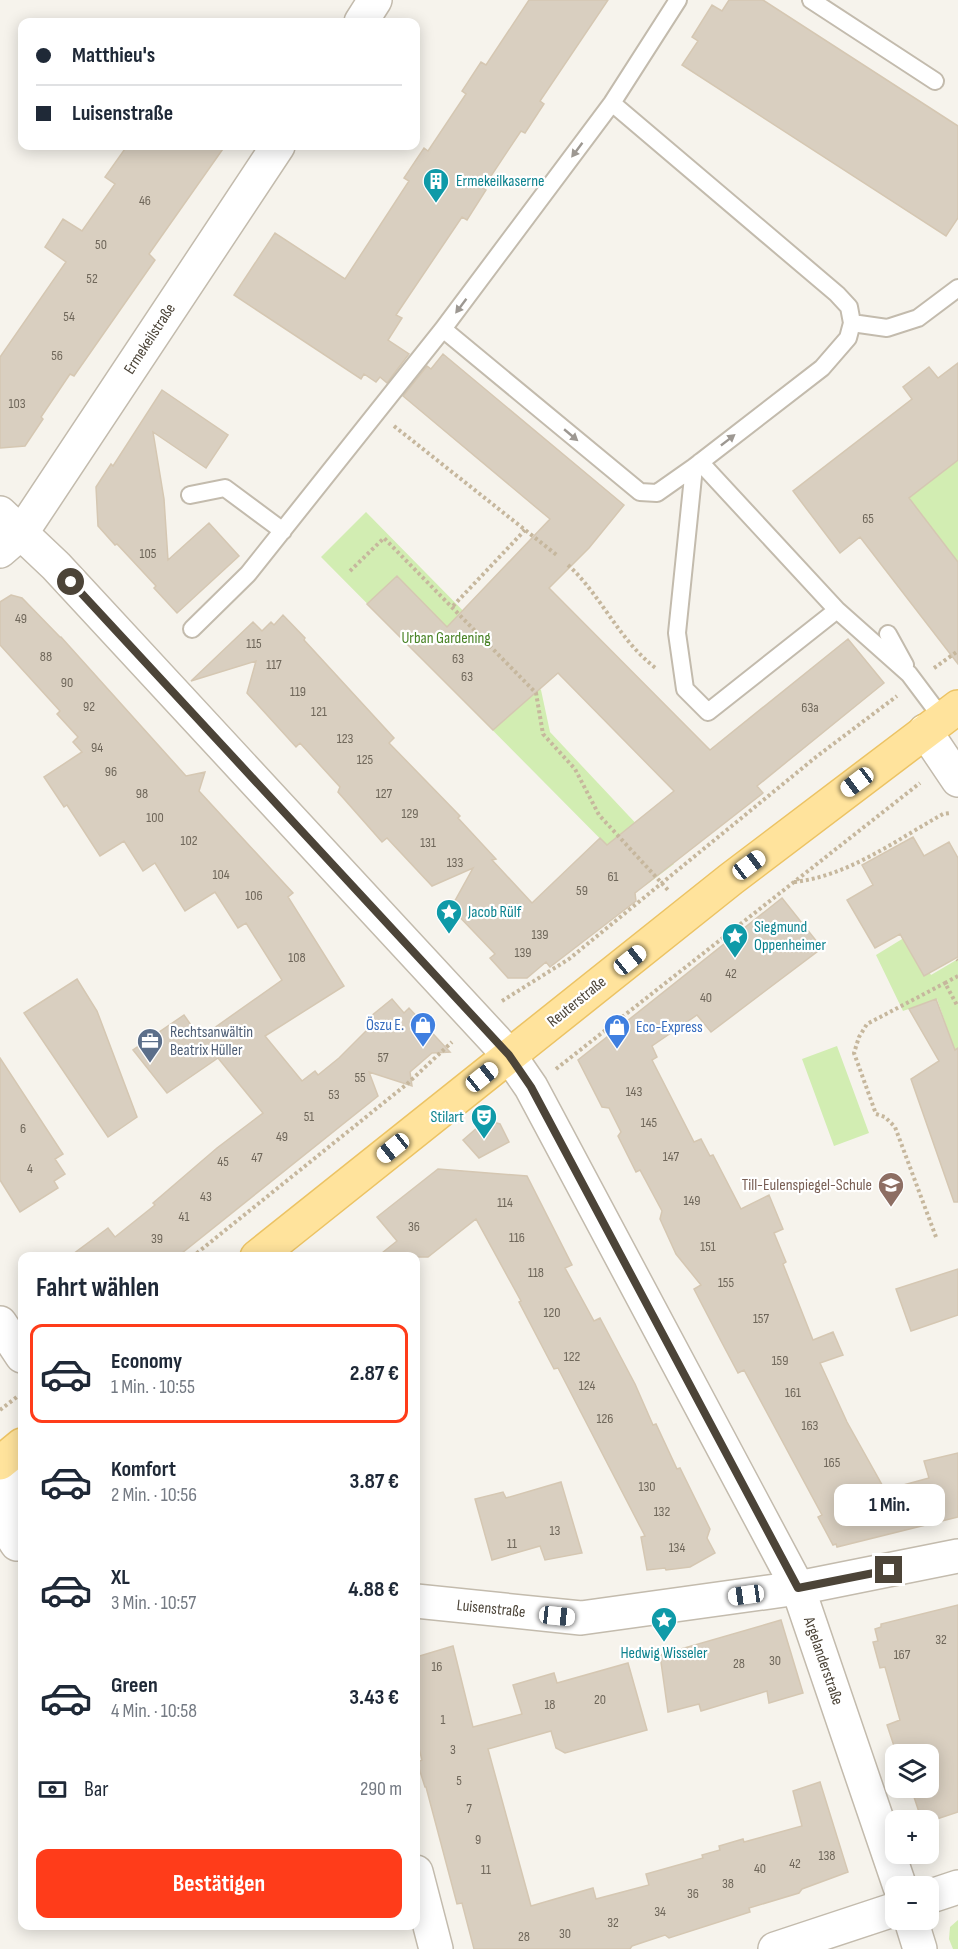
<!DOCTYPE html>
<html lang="de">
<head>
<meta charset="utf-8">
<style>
  :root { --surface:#fff; --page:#f2f2f3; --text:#1f2937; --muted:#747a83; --line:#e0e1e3; --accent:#ff3c1a }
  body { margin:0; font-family:"Sofia Sans Condensed",sans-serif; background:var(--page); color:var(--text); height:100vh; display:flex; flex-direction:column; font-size:22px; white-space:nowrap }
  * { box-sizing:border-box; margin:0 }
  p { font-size:20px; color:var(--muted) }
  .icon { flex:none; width:33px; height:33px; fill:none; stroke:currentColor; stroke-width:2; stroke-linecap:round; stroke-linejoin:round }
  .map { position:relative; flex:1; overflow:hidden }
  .sheet { position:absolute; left:18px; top:1252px; width:402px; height:678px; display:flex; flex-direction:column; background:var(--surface); border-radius:12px; box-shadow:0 3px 15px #0003 }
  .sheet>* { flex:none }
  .top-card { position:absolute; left:18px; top:18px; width:402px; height:132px; border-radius:12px; box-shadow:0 3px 15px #0003; display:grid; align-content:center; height:132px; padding:0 18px; background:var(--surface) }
  .fabs { position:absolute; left:885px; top:1744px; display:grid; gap:12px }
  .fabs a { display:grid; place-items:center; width:54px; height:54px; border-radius:12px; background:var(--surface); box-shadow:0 3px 15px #0003; font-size:30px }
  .end { position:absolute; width:27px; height:27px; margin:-14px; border:8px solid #4c4438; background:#fff; box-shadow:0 0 0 3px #fff }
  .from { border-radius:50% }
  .bubble { position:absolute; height:42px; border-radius:12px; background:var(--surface); box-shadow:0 3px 15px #0003; font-size:20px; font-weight:700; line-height:42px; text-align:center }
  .car { position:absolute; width:18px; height:36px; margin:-18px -9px; border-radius:8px; box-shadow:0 0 4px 2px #0007; background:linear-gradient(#fff 24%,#345 0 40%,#fff 0 76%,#345 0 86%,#fff 0) }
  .top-card b { display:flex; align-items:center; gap:21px; height:57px; font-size:22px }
  .top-card b+b { border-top:2px solid var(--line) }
  .top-card i { width:15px; height:15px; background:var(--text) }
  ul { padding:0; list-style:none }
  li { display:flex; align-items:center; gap:18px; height:99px; margin:0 12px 9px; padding:0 6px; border:3px solid transparent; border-radius:12px }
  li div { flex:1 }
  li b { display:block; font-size:22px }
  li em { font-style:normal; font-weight:700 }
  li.selected { border-color:var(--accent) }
  li>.icon { width:54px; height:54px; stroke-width:1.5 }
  h2 { padding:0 18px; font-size:27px; line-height:72px }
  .pay { display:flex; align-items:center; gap:15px; height:66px; padding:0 18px; font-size:22px }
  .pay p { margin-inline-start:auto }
  .action { display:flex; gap:12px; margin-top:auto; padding:12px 18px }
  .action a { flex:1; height:69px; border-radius:12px; background:var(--accent); color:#fff; font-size:24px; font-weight:700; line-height:69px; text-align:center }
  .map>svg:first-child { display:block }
</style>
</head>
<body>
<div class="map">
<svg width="958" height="1949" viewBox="0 0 958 1949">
  <rect width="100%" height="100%" fill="#f6f3ec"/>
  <path fill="#d2edb2" d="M958,460V562L909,498Z
    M366,512L541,690L550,732L674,864L646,885L321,557Z
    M907,936L931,975L958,959V1060L937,999L903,1011L876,955Z
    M837,1046L869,1133L834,1146L802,1059Z
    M958,1920V1949H953L949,1939L950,1927Z"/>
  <path fill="#d9cfc0" stroke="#d5c7b2" stroke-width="1.5" d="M529,0H608L540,101L544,104L525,133L521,131L483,188L486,190L467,220L462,217L396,315L402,318L388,340L409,354L387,383L380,377L376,382L364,374L361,379L234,295L275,233L345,279L409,181L404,178L424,148L428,151L466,94L462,91L481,62L486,65Z
    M729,0H763L958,126V218L946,236L682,65L698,41L692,37L712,5L722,11Z
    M127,146H225L149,254L155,260L74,376L70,374L41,417L43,419L25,446L0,448V357L66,262L45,247L63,219L82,231L115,184L105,177Z
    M443,354L624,505L589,548L549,588L710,750L848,639L884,683L757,786L763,793L635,893L636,901L550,967L546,962L527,978H508L490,958L495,954L451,908L473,868L432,886L387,838L382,842L338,792L340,787L300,743L296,747L247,693L256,661L191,681L253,622L262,631L271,622L274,625L283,615L305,638L304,640L394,738L389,743L460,816L458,818L496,859L492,860L532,903L600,838L607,845L674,791L558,673L493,730L367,604L397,576L447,627L550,519L403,396L427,366L431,369Z
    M958,363V460L909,498L958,562V664L860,537L840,553L793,491L912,399L903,387L929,367L938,378Z
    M162,390L228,435L206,468L153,432L164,499L168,560L209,523L239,556L177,613L154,588L156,586L117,544L115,545L98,526L96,487L111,464L113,466Z
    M11,595L22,598L60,637H61L186,776L205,772L199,791L293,893L288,897L344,986L265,1036L302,1081L315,1071L318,1075L339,1058L374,1023L370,1017L392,999L404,1013L409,1008L450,1052L432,1053L410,1072L412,1086L369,1072L378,1096L177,1257H69L108,1228L115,1237L155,1205L153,1203L217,1148L263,1113L218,1058L167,1093L133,1050L184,1015L200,1038L282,980L246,923L238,928L215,892L185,911L155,863L143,871L124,841L100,856L67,805L64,807L44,777L82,752L73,742L78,737L57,714L60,711L0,645V602Z
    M913,837L924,856L949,842L958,858V957L924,976L900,934L875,948L847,900L873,885L862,865Z
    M782,898L822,948L711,1032L697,1015L652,1046L657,1057L652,1060L694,1142L701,1139L710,1156L713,1155L741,1209L769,1195L783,1229L774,1233L786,1262L783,1264L813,1340L833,1332L843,1355L820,1363L847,1422L885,1490L929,1478L924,1461L958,1453V1517L837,1547L836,1544L833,1545L818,1517L822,1515L744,1370L738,1373L721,1341L694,1289L701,1285L676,1254L660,1219L662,1211L640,1170L636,1172L618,1136L621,1132L609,1108L602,1107L578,1060Z
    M77,979L97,1011L137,1117L108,1137L24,1013Z
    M936,999L955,1050L958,1048V1202H954L911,1079L939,1061L909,1009Z
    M0,1058L63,1154L55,1159L65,1174L54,1181L58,1188L20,1212L0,1180Z
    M486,1120L500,1124L509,1142L479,1158L463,1140Z
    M438,1169L527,1176L572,1265L565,1268L594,1321L600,1318L635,1384L653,1425L656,1424L677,1469L680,1468L710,1529L707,1538L715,1553L690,1567L666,1570L665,1568L647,1570L641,1537L645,1536L558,1368L554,1369L519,1302L521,1301L476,1219L428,1257H377L397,1241L377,1217Z
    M958,1269V1315L911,1331L896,1289Z
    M561,1482L582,1553L545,1560L540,1546L492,1560L475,1499L503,1492L506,1498Z
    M958,1605V1812L928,1822L922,1821L911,1788H928V1755H897L887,1725L900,1720L885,1667L880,1668L873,1642L878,1641L875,1629L881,1627V1624Z
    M781,1620L803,1693L769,1703L767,1691L701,1711L699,1704L668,1712L660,1655Z
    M453,1646L473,1727L522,1714L513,1685L554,1673L557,1683L628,1663L647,1730L565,1753L556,1748L551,1731L488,1749L531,1906L593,1888L596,1899L649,1885L646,1874L703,1858L702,1855L720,1850L719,1846L743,1839L744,1842L802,1826L793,1791L820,1782L848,1872L802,1889L799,1893L749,1908L750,1912L669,1938L665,1935L632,1946L630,1949H474L462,1903L457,1904L426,1787H425L417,1762L422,1760L416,1737V1657Z"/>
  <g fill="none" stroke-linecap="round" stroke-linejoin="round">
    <g stroke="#c3bbad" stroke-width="20">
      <path id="service" d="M811,0L935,81
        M612,103L837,294L849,307L852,323L848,338L822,368L694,467L657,493L640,492L443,329L612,103L678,0
        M852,323L887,328L918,318L958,288
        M694,467L677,633L685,689L708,712L837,610L700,462
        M190,495L225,488L283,531
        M837,610L909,674L942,718
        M192,629L248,574L443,329
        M888,634L905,665"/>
    </g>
    <g stroke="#c3bbad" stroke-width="36">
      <path id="minor" d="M361,22L375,0
        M0,513L56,566L509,1055
        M0,551L22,532L278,146
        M925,731L958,780
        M0,1323L22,1356
        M6,1459L5,1517L9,1532L17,1544
        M416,1601L581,1618L798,1588L958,1556
        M416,1872L436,1949
        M928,1897L958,1887
        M775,1949L896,1909"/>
    </g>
    <g stroke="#c3bbad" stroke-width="36">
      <path id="tertiary" d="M509,1055L531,1087L798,1588L900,1887
        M911,1920L920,1949"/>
    </g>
    <g stroke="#ecc364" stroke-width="36">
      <path id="primary" d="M257,1257L731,879L958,707
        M0,1463L22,1445"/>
    </g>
    <path stroke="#c6b79d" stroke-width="4" stroke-dasharray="3 3" stroke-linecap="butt" d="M394,426L558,556
      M568,565C602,596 619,641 657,669
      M350,571L384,538L536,693L543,734L575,769L599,815L668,890
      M453,606L525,530
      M934,668L958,651
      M794,882C849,876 896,840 943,814L950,813
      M957,959L958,960
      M958,976L945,983L958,1007
      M502,1001L569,959L816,757L897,696
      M556,1069L920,783
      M936,1237L895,1127L885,1117L876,1114L854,1053L859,1037L867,1024L945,983
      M192,1257L407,1084L452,1042
      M0,1410L22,1393"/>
    <use href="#service" stroke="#fff" stroke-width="16"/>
    <use href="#minor" stroke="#fff" stroke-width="33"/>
    <use href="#tertiary" stroke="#fff" stroke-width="33"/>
    <use href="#primary" stroke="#ffe39c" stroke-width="33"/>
  </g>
  <defs><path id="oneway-solid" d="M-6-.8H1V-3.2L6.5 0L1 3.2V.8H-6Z" transform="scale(1.5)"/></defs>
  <g fill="#9d9892">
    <use href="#oneway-solid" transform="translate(577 150) rotate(127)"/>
    <use href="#oneway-solid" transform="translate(461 306) rotate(127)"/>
    <use href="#oneway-solid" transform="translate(571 435) rotate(40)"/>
    <use href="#oneway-solid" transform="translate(728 440) rotate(-38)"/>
  </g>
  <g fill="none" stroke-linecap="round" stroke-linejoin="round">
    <path stroke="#4c4438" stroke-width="8" d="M71,582L509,1055L531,1087L798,1588L889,1570"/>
  </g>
  <defs>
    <g id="building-pin" transform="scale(1.35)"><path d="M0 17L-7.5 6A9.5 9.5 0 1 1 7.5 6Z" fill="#0f9aa8" stroke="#fff"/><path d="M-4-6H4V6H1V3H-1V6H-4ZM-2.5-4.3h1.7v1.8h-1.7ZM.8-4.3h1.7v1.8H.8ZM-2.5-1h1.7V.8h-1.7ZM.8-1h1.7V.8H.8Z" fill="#fff"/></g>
    <g id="sight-pin" transform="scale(1.35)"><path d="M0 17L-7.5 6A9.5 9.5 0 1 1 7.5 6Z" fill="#0f9aa8" stroke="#fff"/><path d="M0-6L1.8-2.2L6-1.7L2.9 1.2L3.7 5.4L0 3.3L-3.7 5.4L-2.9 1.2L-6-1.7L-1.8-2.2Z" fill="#fff"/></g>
    <g id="shop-pin" transform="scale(1.35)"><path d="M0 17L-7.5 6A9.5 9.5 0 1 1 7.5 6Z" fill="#3f7fe0" stroke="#fff"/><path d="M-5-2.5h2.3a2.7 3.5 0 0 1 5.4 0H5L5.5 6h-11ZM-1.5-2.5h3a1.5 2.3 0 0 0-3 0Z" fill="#fff"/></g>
    <g id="office-pin" transform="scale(1.35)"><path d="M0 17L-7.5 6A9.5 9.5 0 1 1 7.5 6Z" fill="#5c6f8a" stroke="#fff"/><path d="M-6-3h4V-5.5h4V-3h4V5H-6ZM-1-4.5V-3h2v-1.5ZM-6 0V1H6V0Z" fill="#fff"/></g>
    <g id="theatre-pin" transform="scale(1.35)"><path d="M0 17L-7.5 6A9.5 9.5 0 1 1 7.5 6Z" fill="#0f9aa8" stroke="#fff"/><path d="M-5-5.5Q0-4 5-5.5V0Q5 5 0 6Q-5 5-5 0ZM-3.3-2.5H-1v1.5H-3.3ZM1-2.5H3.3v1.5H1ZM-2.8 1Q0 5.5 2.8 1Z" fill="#fff"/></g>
    <g id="school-pin" transform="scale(1.35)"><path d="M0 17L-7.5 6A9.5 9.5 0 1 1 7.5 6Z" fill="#8d6e63" stroke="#fff"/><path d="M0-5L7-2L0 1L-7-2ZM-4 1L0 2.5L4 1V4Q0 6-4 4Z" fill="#fff"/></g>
  </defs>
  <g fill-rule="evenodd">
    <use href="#building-pin" x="436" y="181"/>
    <use href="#sight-pin" x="449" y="912"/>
    <use href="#sight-pin" x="735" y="936"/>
    <use href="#shop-pin" x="423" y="1025"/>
    <use href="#shop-pin" x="617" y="1027"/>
    <use href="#office-pin" x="150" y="1041"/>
    <use href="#theatre-pin" x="484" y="1117"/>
    <use href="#school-pin" x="891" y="1185"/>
    <use href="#sight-pin" x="664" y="1620"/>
  </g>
  <g text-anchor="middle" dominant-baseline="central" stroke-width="4.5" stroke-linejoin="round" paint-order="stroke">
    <g font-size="14" fill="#6f675a">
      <text x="145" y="200">46</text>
      <text x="101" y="244">50</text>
      <text x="92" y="278">52</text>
      <text x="69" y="316">54</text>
      <text x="57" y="355">56</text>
      <text x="17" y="403">103</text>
      <text x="868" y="518">65</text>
      <text x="148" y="553">105</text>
      <text x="21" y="618">49</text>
      <text x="254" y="643">115</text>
      <text x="46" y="656">88</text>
      <text x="458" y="658">63</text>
      <text x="274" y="664">117</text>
      <text x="467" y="676">63</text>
      <text x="67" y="682">90</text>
      <text x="298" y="691">119</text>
      <text x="89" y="706">92</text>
      <text x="810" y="707">63a</text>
      <text x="319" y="711">121</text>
      <text x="345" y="738">123</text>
      <text x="97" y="747">94</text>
      <text x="365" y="759">125</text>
      <text x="111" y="771">96</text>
      <text x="142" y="793">98</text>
      <text x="384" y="793">127</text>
      <text x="410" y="813">129</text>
      <text x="155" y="817">100</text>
      <text x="189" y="840">102</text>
      <text x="428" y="842">131</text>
      <text x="455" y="862">133</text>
      <text x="221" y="874">104</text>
      <text x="613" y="876">61</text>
      <text x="582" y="890">59</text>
      <text x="254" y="895">106</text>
      <text x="540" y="934">139</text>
      <text x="523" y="952">139</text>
      <text x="297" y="957">108</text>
      <text x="731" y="973">42</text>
      <text x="706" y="997">40</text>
      <text x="383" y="1057">57</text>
      <text x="360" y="1077">55</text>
      <text x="634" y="1091">143</text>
      <text x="334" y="1094">53</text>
      <text x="309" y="1116">51</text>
      <text x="649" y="1122">145</text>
      <text x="23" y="1128">6</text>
      <text x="282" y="1136">49</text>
      <text x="671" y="1156">147</text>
      <text x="257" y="1157">47</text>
      <text x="223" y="1161">45</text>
      <text x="30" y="1168">4</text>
      <text x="206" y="1196">43</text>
      <text x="692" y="1200">149</text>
      <text x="505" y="1202">114</text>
      <text x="184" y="1216">41</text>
      <text x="414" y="1226">36</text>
      <text x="517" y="1237">116</text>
      <text x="157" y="1238">39</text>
      <text x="708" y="1246">151</text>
      <text x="536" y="1272">118</text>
      <text x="726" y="1282">155</text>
      <text x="552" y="1312">120</text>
      <text x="761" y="1318">157</text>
      <text x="572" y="1356">122</text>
      <text x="780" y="1360">159</text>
      <text x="587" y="1385">124</text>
      <text x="793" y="1392">161</text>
      <text x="605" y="1418">126</text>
      <text x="810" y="1425">163</text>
      <text x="832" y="1462">165</text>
      <text x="647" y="1486">130</text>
      <text x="662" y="1511">132</text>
      <text x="555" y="1530">13</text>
      <text x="512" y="1543">11</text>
      <text x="677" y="1547">134</text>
      <text x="941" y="1639">32</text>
      <text x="902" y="1654">167</text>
      <text x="775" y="1660">30</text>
      <text x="739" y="1663">28</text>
      <text x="437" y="1666">16</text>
      <text x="600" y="1699">20</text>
      <text x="550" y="1704">18</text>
      <text x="443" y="1719">1</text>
      <text x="453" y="1749">3</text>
      <text x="459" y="1780">5</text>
      <text x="469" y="1808">7</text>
      <text x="478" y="1839">9</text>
      <text x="827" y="1855">138</text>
      <text x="795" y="1863">42</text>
      <text x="760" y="1868">40</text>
      <text x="486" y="1869">11</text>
      <text x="728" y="1883">38</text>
      <text x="693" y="1893">36</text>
      <text x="660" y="1911">34</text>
      <text x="613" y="1922">32</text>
      <text x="565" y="1933">30</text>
      <text x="524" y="1936">28</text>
    </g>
    <g font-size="16" fill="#0d838f" stroke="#fff" text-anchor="start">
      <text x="456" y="181">Ermekeilkaserne</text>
      <text x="468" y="912">Jacob Rülf</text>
      <text x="754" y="927">Siegmund<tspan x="754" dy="18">Oppenheimer</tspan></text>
      <text x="464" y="1117" text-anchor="end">Stilart</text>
      <text x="664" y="1653" text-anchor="middle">Hedwig Wisseler</text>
    </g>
    <g font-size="16" fill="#4c4438" stroke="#fff">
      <text transform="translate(150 339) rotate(-57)">Ermekeilstraße</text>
      <text transform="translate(577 1002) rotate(-39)">Reuterstraße</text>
      <text transform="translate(491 1609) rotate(6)">Luisenstraße</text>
      <text transform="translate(823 1661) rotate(71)">Argelanderstraße</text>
    </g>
    <g font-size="16" fill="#498326" stroke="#fff">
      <text x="446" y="638">Urban Gardening</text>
    </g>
    <g font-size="16" fill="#366cbe" stroke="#fff" text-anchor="end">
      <text x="404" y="1025">Öszu E.</text>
      <text x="636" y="1027" text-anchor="start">Eco-Express</text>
    </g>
    <g font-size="16" fill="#4e5e75" stroke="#fff" text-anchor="start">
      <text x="170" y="1032">Rechtsanwältin<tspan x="170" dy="18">Beatrix Hüller</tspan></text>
    </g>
    <g font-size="16" fill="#785e54" stroke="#fff" text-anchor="end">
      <text x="872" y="1185">Till-Eulenspiegel-Schule</text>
    </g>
  </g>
</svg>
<div class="fabs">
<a><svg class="icon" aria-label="layers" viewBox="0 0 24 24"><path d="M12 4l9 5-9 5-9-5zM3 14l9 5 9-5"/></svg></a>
<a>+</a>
<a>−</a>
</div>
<i class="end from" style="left:71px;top:582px"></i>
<i class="end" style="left:889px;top:1570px"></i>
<div class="bubble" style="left:834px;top:1484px;width:111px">1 Min.</div>
<i class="car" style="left:857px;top:782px;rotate:233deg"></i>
<i class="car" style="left:749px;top:865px;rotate:53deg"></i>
<i class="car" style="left:630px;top:960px;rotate:51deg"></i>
<i class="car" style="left:482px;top:1077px;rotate:51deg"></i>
<i class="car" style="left:393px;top:1148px;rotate:231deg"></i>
<i class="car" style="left:746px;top:1595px;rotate:262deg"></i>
<i class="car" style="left:557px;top:1616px;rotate:96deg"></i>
<div class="top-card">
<b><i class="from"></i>Matthieu's</b>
<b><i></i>Luisenstraße</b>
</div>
<section class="sheet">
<h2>Fahrt wählen</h2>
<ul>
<li class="selected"><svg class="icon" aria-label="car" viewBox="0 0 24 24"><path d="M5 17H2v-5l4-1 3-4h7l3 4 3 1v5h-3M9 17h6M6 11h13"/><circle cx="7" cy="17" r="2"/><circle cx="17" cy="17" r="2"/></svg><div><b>Economy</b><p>1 Min. · 10:55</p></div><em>2.87 €</em></li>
<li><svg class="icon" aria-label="car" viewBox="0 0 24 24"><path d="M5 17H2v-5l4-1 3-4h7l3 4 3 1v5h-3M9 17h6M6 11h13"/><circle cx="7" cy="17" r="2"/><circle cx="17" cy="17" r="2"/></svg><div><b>Komfort</b><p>2 Min. · 10:56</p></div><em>3.87 €</em></li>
<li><svg class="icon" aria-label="car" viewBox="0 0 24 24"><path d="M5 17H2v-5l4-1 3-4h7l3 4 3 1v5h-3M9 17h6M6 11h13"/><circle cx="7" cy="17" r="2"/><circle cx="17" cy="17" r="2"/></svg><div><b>XL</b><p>3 Min. · 10:57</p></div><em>4.88 €</em></li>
<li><svg class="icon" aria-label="car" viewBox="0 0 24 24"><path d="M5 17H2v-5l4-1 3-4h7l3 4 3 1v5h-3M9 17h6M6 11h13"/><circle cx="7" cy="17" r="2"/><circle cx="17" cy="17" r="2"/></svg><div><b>Green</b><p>4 Min. · 10:58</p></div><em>3.43 €</em></li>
</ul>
<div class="pay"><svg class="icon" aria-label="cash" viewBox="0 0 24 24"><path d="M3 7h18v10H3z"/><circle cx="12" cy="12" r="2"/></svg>Bar<p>290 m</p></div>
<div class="action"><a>Bestätigen</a></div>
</section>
</div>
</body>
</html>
